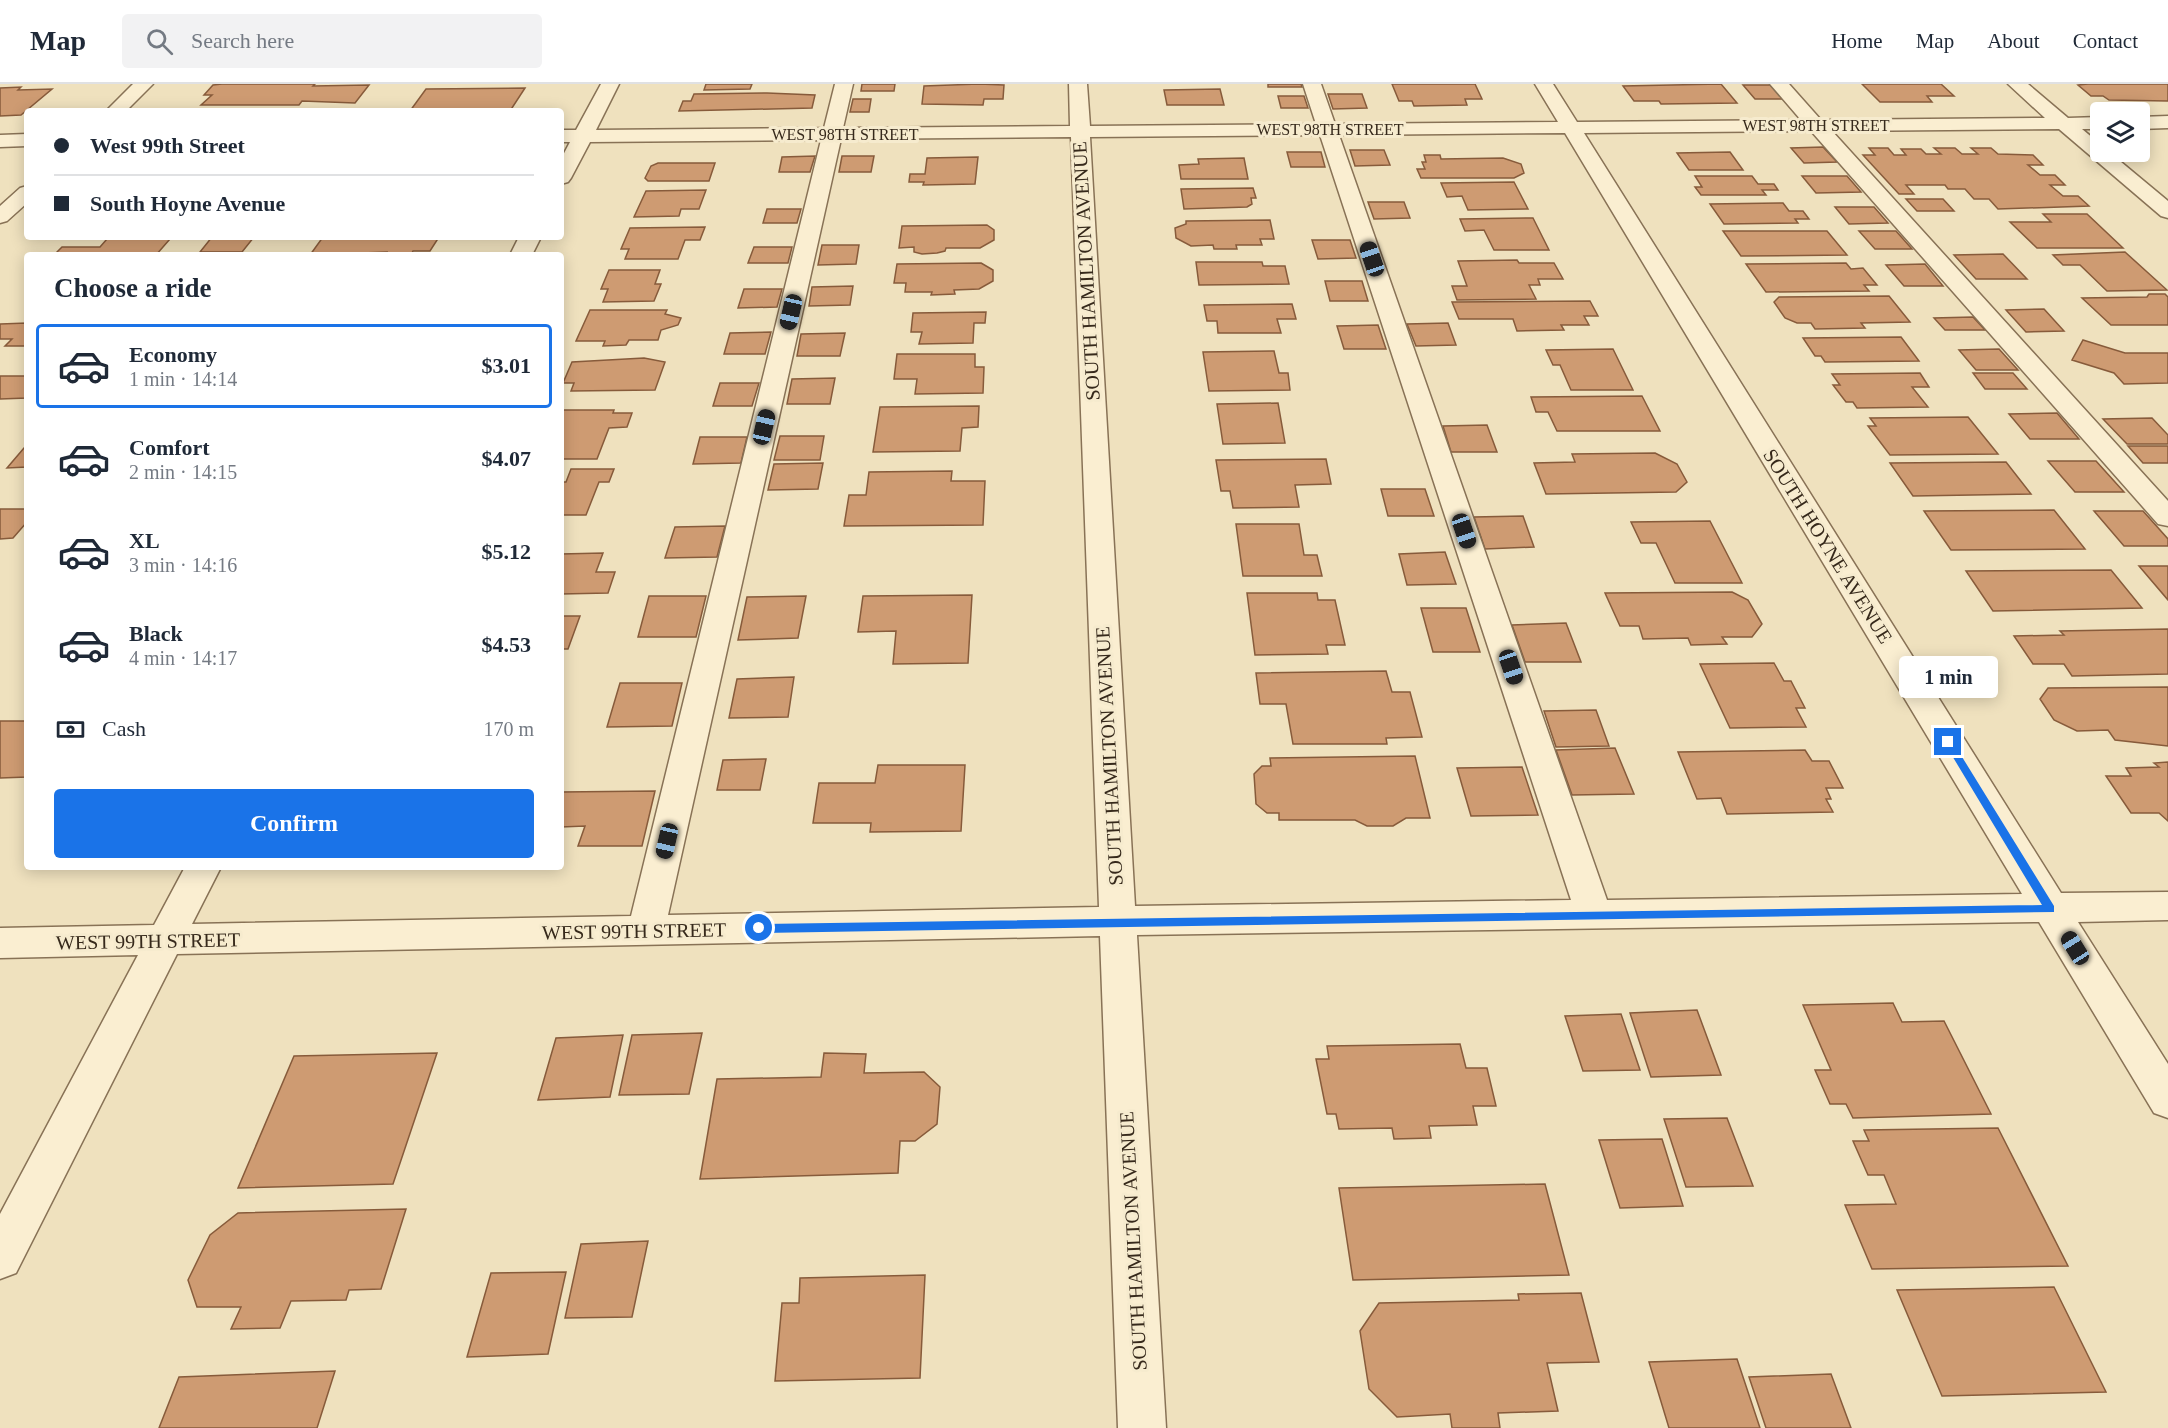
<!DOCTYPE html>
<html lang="en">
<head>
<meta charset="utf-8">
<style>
  :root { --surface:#fff; --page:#f2f2f3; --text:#1f2937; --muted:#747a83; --line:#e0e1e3; --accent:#1a73e8 }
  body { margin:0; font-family:"Times New Roman",serif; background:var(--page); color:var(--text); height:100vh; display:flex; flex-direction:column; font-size:22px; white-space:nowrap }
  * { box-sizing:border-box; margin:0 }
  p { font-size:20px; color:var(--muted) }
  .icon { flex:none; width:33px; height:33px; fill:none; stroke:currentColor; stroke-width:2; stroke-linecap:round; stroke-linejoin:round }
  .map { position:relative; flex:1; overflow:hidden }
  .side { position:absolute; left:24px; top:168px; width:540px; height:618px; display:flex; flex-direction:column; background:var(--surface); border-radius:6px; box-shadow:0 3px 15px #0003 }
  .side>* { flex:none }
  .guide { position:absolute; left:24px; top:24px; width:540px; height:132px; border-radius:6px; box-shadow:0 3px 15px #0003; display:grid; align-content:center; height:132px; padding:0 30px; background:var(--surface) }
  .fabs { position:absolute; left:2090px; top:18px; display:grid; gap:12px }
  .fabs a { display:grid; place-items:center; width:60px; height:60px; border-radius:6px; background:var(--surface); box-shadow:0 3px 15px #0003; font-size:30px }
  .end { position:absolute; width:27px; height:27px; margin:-14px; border:8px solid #1a73e8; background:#fff; box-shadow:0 0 0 3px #fff }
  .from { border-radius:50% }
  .bubble { position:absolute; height:42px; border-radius:6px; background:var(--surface); box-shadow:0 3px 15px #0003; font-size:20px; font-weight:700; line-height:42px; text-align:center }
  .car { position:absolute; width:18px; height:36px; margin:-18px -9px; border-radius:8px; box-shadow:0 0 4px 2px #0007; background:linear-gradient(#222 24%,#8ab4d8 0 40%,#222 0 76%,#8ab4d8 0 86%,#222 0) }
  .guide b { display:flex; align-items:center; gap:21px; height:57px; font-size:22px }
  .guide b+b { border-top:2px solid var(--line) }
  .guide i { width:15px; height:15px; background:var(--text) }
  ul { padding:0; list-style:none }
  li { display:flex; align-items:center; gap:18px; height:84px; margin:0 12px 9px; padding:0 18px; border:3px solid transparent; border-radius:6px }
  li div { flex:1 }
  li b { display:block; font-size:22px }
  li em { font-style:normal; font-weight:700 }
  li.active { border-color:var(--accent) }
  li>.icon { width:54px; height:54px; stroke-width:1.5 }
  h2 { padding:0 30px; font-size:27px; line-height:72px }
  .pay { display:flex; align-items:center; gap:15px; height:66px; padding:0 30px; font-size:22px }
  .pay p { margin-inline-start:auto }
  .button { display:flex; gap:12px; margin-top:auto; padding:12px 30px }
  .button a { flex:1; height:69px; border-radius:6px; background:var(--accent); color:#fff; font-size:24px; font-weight:700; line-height:69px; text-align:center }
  header { display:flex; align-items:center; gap:36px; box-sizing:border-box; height:84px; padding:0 30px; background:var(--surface); border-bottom:2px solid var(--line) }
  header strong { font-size:28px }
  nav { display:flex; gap:33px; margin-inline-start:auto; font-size:21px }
  .search { width:420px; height:54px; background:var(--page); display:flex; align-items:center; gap:15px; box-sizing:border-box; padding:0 21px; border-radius:6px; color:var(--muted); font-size:22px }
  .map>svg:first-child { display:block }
</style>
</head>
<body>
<header>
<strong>Map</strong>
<div class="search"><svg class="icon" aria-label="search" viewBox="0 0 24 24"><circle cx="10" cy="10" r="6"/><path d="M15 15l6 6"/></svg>Search here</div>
<nav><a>Home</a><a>Map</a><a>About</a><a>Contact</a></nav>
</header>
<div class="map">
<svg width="2168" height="1344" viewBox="0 0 2168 1344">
  <rect width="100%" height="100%" fill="#efe1be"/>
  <path fill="#ce9b72" stroke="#875b3b" stroke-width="1.5" d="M222,0H315L313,2L369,1L355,19L302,17L299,21H201L212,11H204L213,1Z
    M706,0H752L750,5L704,6Z
    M862,0H895L894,7H861Z
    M979,0L1004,1L1003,15H984L983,21L922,20L924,2Z
    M1268,0H1301L1302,3H1268Z
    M1392,0H1475L1482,15H1465L1467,21L1414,22L1412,17H1399Z
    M1721,0L1737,19L1661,20L1659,17H1634L1623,2Z
    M1862,0H1941L1954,12H1927L1932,18H1880Z
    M2088,0H2168V17L2109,16L2103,12H2091L2078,1Z
    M1743,1H1770L1784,15H1755Z
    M21,3L18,6L52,5L21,31L0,32V4Z
    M525,4L510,27H472L474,25L410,27L426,5Z
    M1220,5L1224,21H1167L1164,6Z
    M767,9L815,11L812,24L679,27L683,17H691L694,10Z
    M1328,10H1362L1367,24L1333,25Z
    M1278,12H1304L1308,24H1281Z
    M853,15H871L869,28H850Z
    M1823,63L1837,78L1804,79L1791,64Z
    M1869,64H1888L1894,71H1906L1901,65H1921L1926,70H1941L1934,64H1955L1962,70H1978L1971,64H1991L1998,70L2033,71L2043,81H2028L2040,91H2055L2065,101H2050L2063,112H2078L2089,122L1998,125L1989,115H1974L1965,105H1948L1945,101H1906L1914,110H1899L1863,71H1875Z
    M1350,66H1384L1390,81L1355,82Z
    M1287,68H1321L1325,83H1291Z
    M1730,68L1743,86H1689L1677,69Z
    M1424,71H1440L1441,75L1503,74L1521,80L1524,89L1514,94H1421L1417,85H1425L1422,78H1426Z
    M815,72L810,88H779L782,73Z
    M842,72H874L871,88H839Z
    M978,73L975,100L923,101L924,98H909L910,90H925L927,74Z
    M1244,74L1248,95H1181L1179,81L1199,80L1198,75Z
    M658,79H715L709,97H648L645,94L651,82Z
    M1695,92H1752L1758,100H1774L1778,106H1762L1766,111H1701L1695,103H1702Z
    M1802,92H1847L1861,108L1816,109Z
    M1514,98L1528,125L1468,126L1462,112L1447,113L1441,99Z
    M1253,104L1256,114H1251L1252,120L1247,123L1184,125L1181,105Z
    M706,106L699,125H681L679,132L634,133L646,107Z
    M1906,115H1943L1954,127H1917Z
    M1368,118H1404L1410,134L1374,135Z
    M1783,119L1789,127H1803L1809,135H1795L1798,139L1724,140L1710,120Z
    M1835,123H1874L1888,139L1849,140Z
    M767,125H801L797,139H763Z
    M2043,130H2087L2123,164H2037L2010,138H2051Z
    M1533,134L1549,166H1494L1484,146L1465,147L1460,135Z
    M1270,136L1274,155H1260L1262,161H1236L1237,165H1214L1213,161L1191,162L1176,154L1175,144L1186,140V137Z
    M987,141L994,146V156L980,164H946L945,167L937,169L922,170L914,168V163L899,164L902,142Z
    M705,143L700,156H685L678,175H625L629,165H621L630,144Z
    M1723,147H1827L1847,171L1741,172Z
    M1859,147H1896L1912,165H1875Z
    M212,153H254L242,168H200Z
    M323,153H439L430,167H413L411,171H386L387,168L310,171Z
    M107,155H170L156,171H54L62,163H100Z
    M1312,156H1350L1356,174L1318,175Z
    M822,161H859L856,180L818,181Z
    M754,163H792L788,179H748Z
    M2125,168L2167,206L2107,207L2080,181H2063L2053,171Z
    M2003,170L2027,195H1976L1954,171Z
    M1517,176L1519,179H1554L1563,195H1538L1540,201H1529L1536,215L1457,216L1452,202H1467L1458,177Z
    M1196,178H1262L1263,182H1285L1289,200L1199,201Z
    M981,179L993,186V197L979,205L954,206L955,210L931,211L932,208H905L906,199H894L897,180Z
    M1846,179L1851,185L1863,184L1877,201H1864L1869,207L1766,208L1746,180Z
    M1925,180L1943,202H1904L1886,181Z
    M609,186H660L655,200H661L654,217L603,218L608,205H601Z
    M1325,197H1362L1368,217H1330Z
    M853,202L850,221L809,222L812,203Z
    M744,205H782L777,223L738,224Z
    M2149,210H2165L2168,213V241H2111L2082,214L2147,213Z
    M1889,212L1910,238L1861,239L1865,244L1815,245L1811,239H1797L1785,234L1774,218L1779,213Z
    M1590,217L1598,232H1584L1589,241H1561L1564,246L1517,247L1513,235H1459L1452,218Z
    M1292,220L1296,235H1277L1281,249H1218L1217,237H1207L1204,221Z
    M2044,225L2064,247L2026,248L2006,226Z
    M590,226H667L665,230L681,234L678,241L661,246L658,256H629L626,261L603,262L605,257H576Z
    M986,228L985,239H974L973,259L919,260L922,248H911L913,229Z
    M1973,233L1985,246H1945L1934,234Z
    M27,239V262H5L12,255H0V240Z
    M1448,239L1456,261L1416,262L1407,240Z
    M1378,241L1386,265H1344L1337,242Z
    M771,248L765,270H724L730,249Z
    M845,249L840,272H797L801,250Z
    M1901,253L1919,277L1825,278L1821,272H1815L1803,254Z
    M2083,256L2125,269H2168V299L2124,300L2114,289L2072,276Z
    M1613,265L1633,306H1571L1560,281H1553L1546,266Z
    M1999,265L2018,286H1976L1959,266Z
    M1274,267L1279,289H1288L1290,306L1209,307L1203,268Z
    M897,270H975V283H984L983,309L915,310L917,295H894Z
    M644,274L665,278L655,306L571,307L574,299H563L572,278Z
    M1920,289L1929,303H1912L1928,323L1857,324L1853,318H1846L1833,301H1840L1832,290Z
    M1973,289H2013L2027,305H1985Z
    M0,292H27V314L0,315Z
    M835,294L830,320H787L792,295Z
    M720,299H759L752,322H713Z
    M1642,312L1660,347H1557L1548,328H1536L1531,313Z
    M1278,319L1285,359L1223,360L1217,320Z
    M979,322L978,343L962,344L960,367L873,368L880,323Z
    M561,326H614L613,329H632L627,343L609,344L597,375H561Z
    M2057,329L2079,355H2030L2009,330Z
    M1968,333L1998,370L1890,371L1868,342H1876L1870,334Z
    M2152,334L2168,351V360H2127L2103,335Z
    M1487,341L1497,368H1451L1443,342Z
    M780,352H824L820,376H774Z
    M700,353H747L741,379L693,380Z
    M2128,362H2168V379H2143Z
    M24,364H27V383L7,384Z
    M1655,369L1677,380L1687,398L1676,408L1546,410L1534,379L1575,378L1572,370Z
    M1326,375L1331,400L1295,401L1299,423L1233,424L1230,407H1221L1216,376Z
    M2048,377H2096L2124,408H2075Z
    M2006,378L2031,410L1913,412L1890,379Z
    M823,379L818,405L768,406L774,380Z
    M571,385H614L609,398H599L586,431H561V398H566Z
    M952,387L951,397H985L983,441L844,442L849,411H866L869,388Z
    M1381,405H1425L1434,432H1388Z
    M0,425H27V438L13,454L0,455Z
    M2054,426L2085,465L1951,466L1924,427Z
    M2094,427H2143L2168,455V462H2124Z
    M1523,432L1534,463L1485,465L1474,433Z
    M1710,437L1742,499H1675L1656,459H1641L1631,438Z
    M1236,440H1299L1304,471H1317L1322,492H1243Z
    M725,442L717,473L665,474L675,443Z
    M1445,468L1456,500L1407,501L1399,470Z
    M603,469L596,488H615L608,509L561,510V470Z
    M2139,482H2168V516Z
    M2111,486L2142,524L1993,527L1966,487Z
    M1732,508L1748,516L1762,540L1752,553H1722L1727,560L1691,561L1688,554L1643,555L1639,542H1620L1605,509Z
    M1247,509H1317L1318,516H1335L1345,561H1326L1328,570L1255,571Z
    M972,511L968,579L893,580L896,547L858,548L863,512Z
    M649,512H706L696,553H638Z
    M806,512L798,554L738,556L747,513Z
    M1421,524H1466L1480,568H1433Z
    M561,532H580L568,565H561Z
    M1566,539L1581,578H1525L1512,541Z
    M2168,545V590L2072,592L2064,580H2033L2014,552L2064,551L2060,547Z
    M1774,579L1784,597H1791L1805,624H1796L1806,643L1730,644L1700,580Z
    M1386,587L1392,608H1410L1422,653L1386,654L1387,660H1293L1286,620H1260L1256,589Z
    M794,593L788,633L729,634L737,595Z
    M620,599H682L672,642L607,643Z
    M2168,603V662L2115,656L2108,646L2077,647L2054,636L2040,615L2048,604Z
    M1596,626L1609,662L1556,663L1544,627Z
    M0,637H27V693L0,694Z
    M1615,664L1634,710L1572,711L1556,666Z
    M1805,666L1812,677H1829L1843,704H1826L1831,715H1826L1833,728L1727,730L1721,714L1697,715L1678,668Z
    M1415,672L1430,734H1406L1393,742H1367L1355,736H1279V729H1267L1256,720L1254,690L1262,682H1271L1270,674Z
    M766,675L760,706H717L723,676Z
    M2168,678V737L2159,729H2131L2106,692H2131L2126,684L2159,683L2154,679Z
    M878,681H965L961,747L870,748L871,739H813L819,699H875Z
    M1522,683L1538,731L1471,732L1457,684Z
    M655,707L642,762H578L585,742L561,743V708Z
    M1893,919L1902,938L1944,937L1991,1030L1853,1034L1846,1020H1830L1815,986H1831L1803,921Z
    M1697,926L1721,991L1651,993L1630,929Z
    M1621,930L1640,986L1583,987L1565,932Z
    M702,949L689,1010L619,1011L632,951Z
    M623,951L610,1013L538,1016L556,954Z
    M1460,960L1466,984H1487L1496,1022H1473L1477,1041L1429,1042L1431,1054L1394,1055L1392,1044L1339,1045L1336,1030H1327L1316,975H1329L1327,962Z
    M437,969L393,1100L238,1104L294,972Z
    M824,969L866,970L864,989L924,988L940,1003L937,1040L915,1057H900L898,1089L700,1095L717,995L821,993Z
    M1727,1034L1753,1102L1686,1103L1664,1035Z
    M1998,1044L2068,1182L1872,1185L1845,1121L1896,1120L1884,1091H1868L1853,1057H1869L1864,1046Z
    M1662,1055L1683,1122L1620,1124L1599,1056Z
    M1545,1100L1569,1191L1353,1196L1339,1104Z
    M406,1125L381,1205L349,1206L346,1216L291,1217L280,1244L231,1245L241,1223H197L188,1196L210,1151L238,1129Z
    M648,1157L632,1233L565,1234L581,1160Z
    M566,1188L548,1270L467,1273L491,1189Z
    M925,1191L920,1294L775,1297L782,1219H799L800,1194Z
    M2054,1203L2106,1308L1942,1312L1897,1206Z
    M1581,1209L1599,1278L1547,1279L1558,1327L1498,1329L1500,1344H1452L1450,1330L1397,1333L1369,1305L1360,1247L1379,1219L1519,1216L1518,1210Z
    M1737,1275L1760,1344H1669L1649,1278Z
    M335,1287L317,1344H159L179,1293Z
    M1831,1290L1851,1344H1766L1749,1293Z"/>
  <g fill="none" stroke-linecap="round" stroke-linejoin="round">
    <g stroke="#887256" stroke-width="3">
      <path id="minor" d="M133,0H153L126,27H106Z
        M601,0H619L596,46L824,44L835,0H853L843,44L1070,42L1069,0H1087L1090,42L1316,40L1303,0H1321L1335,40L1558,38L1535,0H1553L1577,38L1801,36L1770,0H1789L1821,36L2045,34L2008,0H2028L2068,34L2100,33V45H2082L2100,60V68H2109L2168,117V134L2161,132L2059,45L1832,47L2168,417V442L2158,440L1811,47L1584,49L2061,809L2168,808V836L2078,838L2168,980V1034L2154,1029L2039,838L1137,851L1166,1344H1118L1100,852L177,870L16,1189L0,1195V1130L138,871L0,874V844L154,841L185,783H221L192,840L631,832L821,56L590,58L571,94L568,98L561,100V75L570,58H561V46H576ZM1565,49L2022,810L1607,816L1339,51ZM1320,51L1571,816L1135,822L1090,53ZM1071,53L1099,823L668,831L841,55Z
        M2168,32V44L2139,45V33Z
        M27,50V62L0,63V51Z
        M27,102V119L7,137L0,139V122L20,104Z
        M519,153H541L532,171H510Z"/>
    </g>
    <use href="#minor" fill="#faeed1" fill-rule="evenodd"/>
  </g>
  <path fill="#1a73e8" d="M1945,655H1951L2054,822V828L759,849L754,844L759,840L2042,821L1945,660Z"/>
  <g text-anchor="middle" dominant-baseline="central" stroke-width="6" stroke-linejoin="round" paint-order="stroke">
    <g font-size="16" fill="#36291b" stroke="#f6ebce">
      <text x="1816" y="41">WEST 98TH STREET</text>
      <text x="1330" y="45">WEST 98TH STREET</text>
      <text x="845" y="50">WEST 98TH STREET</text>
    </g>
    <g font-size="20" fill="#36291b" stroke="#f6ebce">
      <text transform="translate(1086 187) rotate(-93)">SOUTH HAMILTON AVENUE</text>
      <text transform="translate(1828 462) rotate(58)">SOUTH HOYNE AVENUE</text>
      <text transform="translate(1109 672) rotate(-93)">SOUTH HAMILTON AVENUE</text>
      <text transform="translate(634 847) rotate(-1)">WEST 99TH STREET</text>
      <text transform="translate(148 857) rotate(-1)">WEST 99TH STREET</text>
      <text transform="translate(1133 1157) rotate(-93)">SOUTH HAMILTON AVENUE</text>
    </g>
  </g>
</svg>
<div class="fabs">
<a><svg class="icon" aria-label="layers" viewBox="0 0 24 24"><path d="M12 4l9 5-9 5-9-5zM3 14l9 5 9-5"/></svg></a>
</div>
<i class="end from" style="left:759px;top:844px"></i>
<i class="end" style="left:1948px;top:658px"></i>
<div class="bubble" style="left:1899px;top:572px;width:99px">1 min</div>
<i class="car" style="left:1372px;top:175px;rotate:341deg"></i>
<i class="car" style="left:791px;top:228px;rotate:193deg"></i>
<i class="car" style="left:764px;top:343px;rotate:13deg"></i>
<i class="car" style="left:1464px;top:447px;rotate:161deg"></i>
<i class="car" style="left:1511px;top:583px;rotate:161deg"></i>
<i class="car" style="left:667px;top:757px;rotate:193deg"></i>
<i class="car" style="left:2075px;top:864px;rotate:328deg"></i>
<div class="guide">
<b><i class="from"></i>West 99th Street</b>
<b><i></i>South Hoyne Avenue</b>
</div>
<section class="side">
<h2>Choose a ride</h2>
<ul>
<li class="active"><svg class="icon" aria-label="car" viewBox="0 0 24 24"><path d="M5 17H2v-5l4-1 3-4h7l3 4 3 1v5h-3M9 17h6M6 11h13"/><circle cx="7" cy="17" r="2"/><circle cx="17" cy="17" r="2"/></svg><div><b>Economy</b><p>1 min · 14:14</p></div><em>$3.01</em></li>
<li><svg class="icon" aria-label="car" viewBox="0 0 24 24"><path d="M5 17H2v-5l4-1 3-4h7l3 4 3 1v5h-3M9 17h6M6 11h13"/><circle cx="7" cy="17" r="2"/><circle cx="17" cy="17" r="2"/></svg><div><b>Comfort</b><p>2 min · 14:15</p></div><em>$4.07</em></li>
<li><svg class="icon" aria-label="car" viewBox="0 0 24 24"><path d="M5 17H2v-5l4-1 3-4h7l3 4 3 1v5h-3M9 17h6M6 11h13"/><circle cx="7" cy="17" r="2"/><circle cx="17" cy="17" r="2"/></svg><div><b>XL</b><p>3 min · 14:16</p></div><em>$5.12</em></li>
<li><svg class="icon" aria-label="car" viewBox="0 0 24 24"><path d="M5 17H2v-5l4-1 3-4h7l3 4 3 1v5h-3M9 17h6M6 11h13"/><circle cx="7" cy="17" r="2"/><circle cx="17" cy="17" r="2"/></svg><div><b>Black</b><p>4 min · 14:17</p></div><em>$4.53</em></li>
</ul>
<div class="pay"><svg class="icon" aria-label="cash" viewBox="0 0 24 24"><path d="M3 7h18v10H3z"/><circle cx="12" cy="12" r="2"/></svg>Cash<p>170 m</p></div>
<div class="button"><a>Confirm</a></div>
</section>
</div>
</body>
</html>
